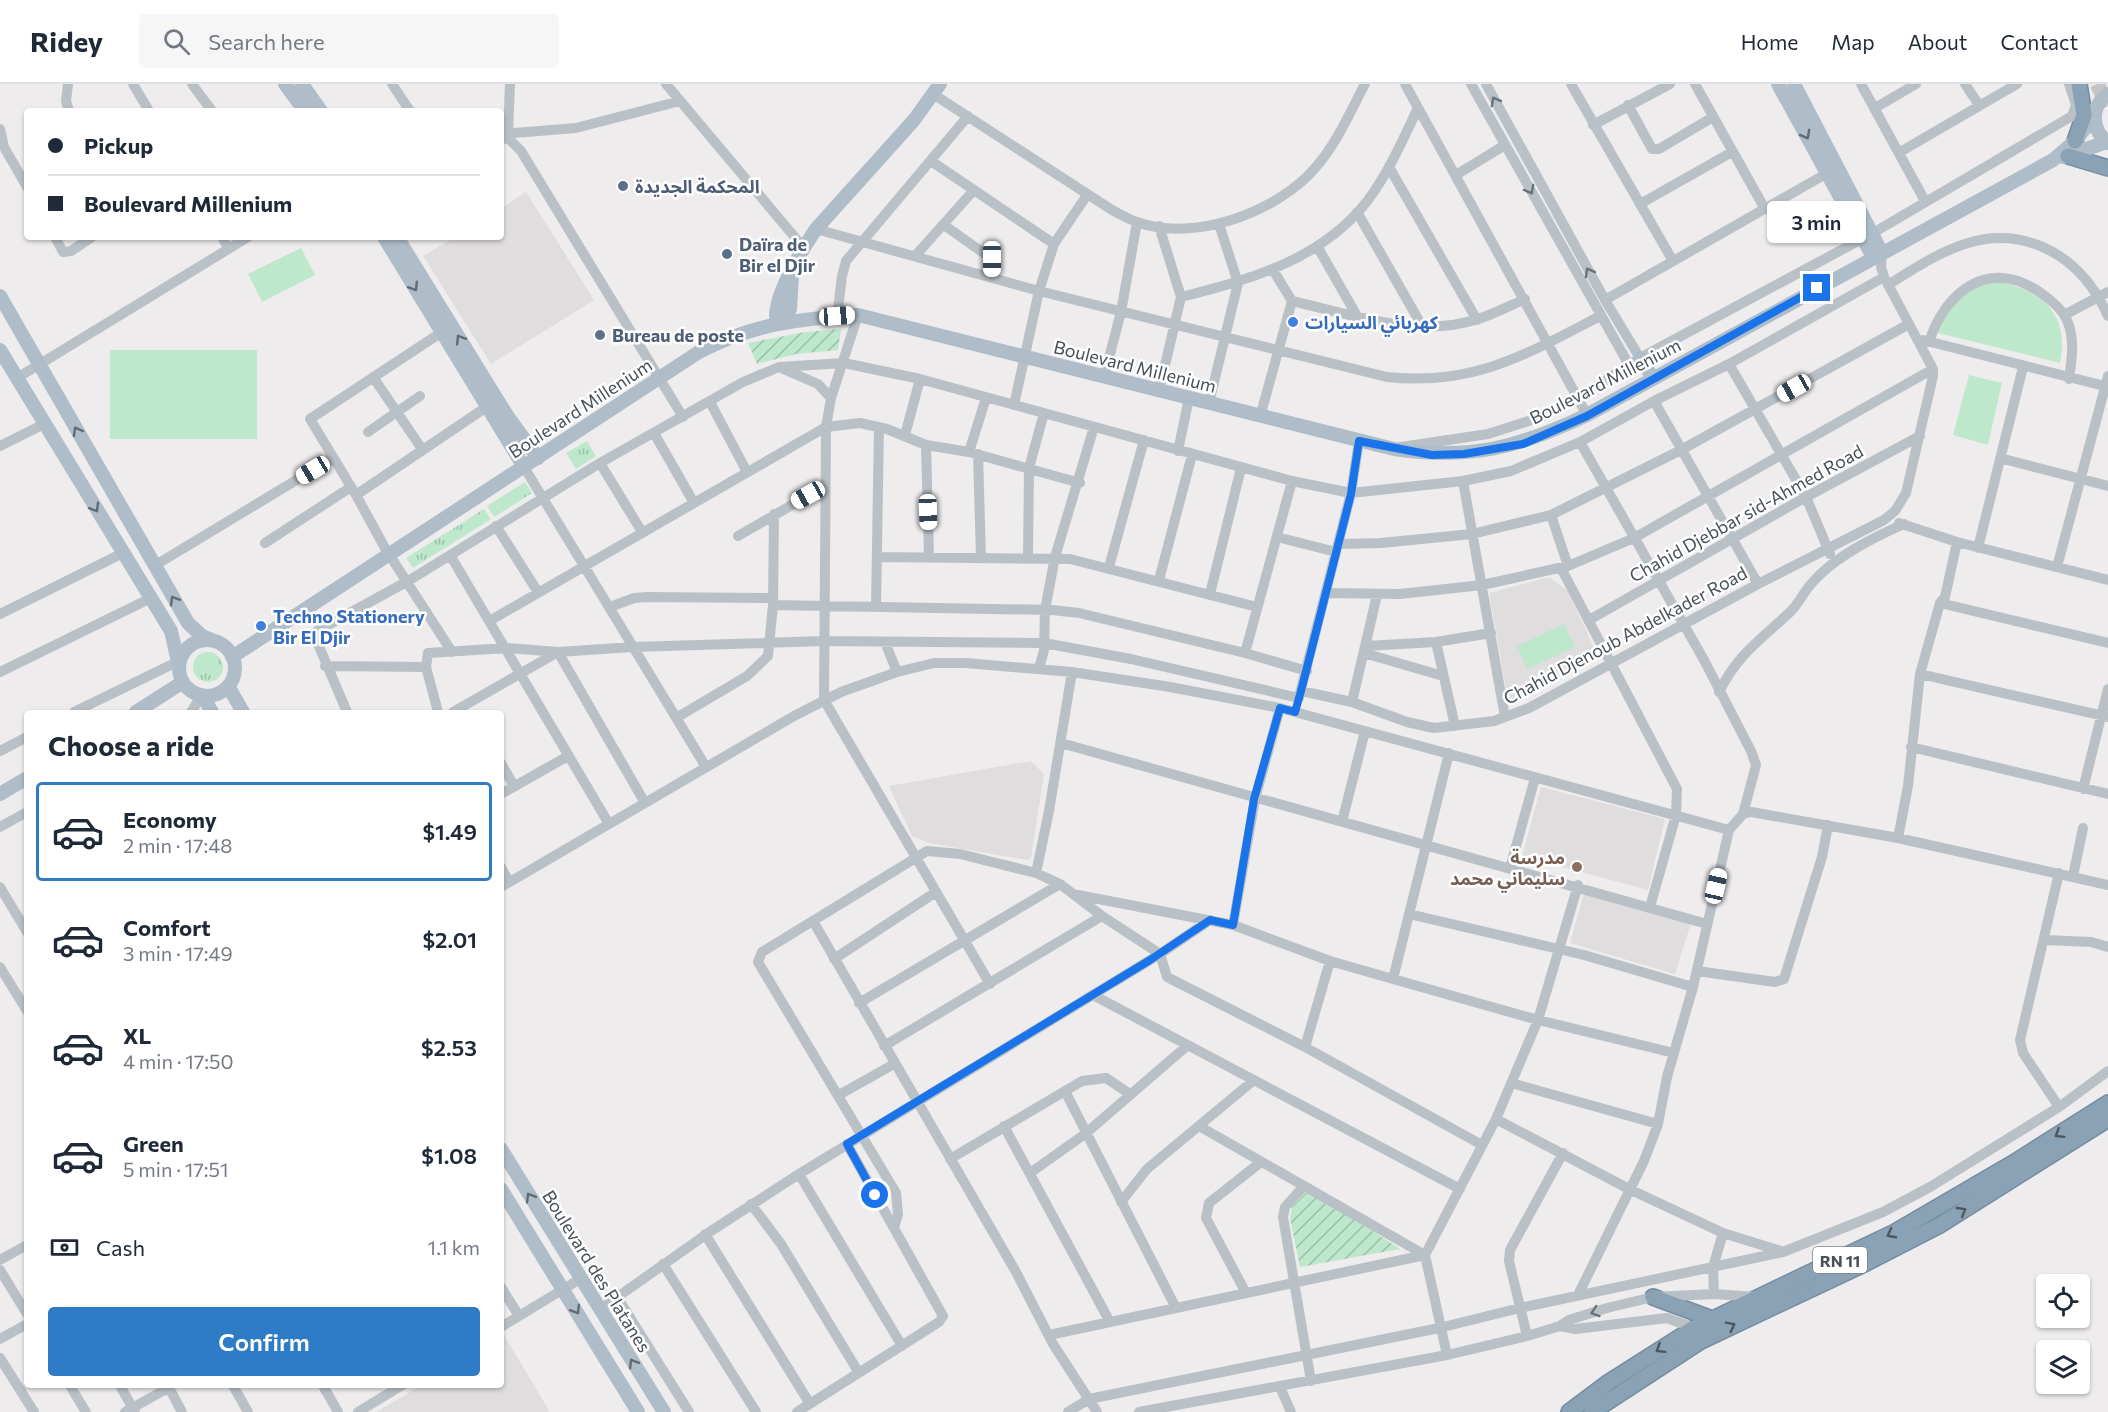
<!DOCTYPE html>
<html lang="en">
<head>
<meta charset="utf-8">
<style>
  :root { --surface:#fff; --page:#f6f6f7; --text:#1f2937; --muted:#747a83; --line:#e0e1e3; --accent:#2e7bc6 }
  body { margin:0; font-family:Commissioner,"Noto Sans Arabic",sans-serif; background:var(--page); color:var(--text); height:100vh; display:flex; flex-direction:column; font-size:22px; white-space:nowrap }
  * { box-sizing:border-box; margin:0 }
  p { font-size:20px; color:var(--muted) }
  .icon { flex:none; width:33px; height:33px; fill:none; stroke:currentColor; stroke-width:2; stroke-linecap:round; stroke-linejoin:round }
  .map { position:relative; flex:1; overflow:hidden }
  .details { position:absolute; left:24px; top:626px; width:480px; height:678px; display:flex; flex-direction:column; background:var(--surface); border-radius:6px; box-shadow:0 2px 4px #0004 }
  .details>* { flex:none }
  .hud { position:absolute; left:24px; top:24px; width:480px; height:132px; border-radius:6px; box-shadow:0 2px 4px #0004; display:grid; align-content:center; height:132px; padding:0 24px; background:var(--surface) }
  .buttons { position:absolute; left:2036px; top:1190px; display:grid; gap:12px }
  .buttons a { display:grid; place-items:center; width:54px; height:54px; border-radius:6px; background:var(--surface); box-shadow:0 2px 4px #0004; font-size:30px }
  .end { position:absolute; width:27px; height:27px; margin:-14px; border:8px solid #1a73e8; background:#fff; box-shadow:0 0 0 3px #fff }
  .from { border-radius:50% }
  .bubble { position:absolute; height:42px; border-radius:6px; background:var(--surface); box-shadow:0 2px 4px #0004; font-size:20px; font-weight:600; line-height:42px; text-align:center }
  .car { position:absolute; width:18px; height:36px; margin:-18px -9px; border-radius:8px; box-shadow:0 0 4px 2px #0007; background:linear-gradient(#fff 24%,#345 0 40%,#fff 0 76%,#345 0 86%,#fff 0) }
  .hud b { display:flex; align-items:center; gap:21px; height:57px; font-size:22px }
  .hud b+b { border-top:2px solid var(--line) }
  .hud i { width:15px; height:15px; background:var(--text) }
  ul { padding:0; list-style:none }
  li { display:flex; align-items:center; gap:18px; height:99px; margin:0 12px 9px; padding:0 12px; border:3px solid transparent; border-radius:6px }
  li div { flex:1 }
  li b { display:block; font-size:22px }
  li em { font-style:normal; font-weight:600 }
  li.active { border-color:var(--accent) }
  li>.icon { width:54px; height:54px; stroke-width:1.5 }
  h2 { padding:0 24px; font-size:27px; line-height:72px }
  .pay { display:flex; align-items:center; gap:15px; height:66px; padding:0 24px; font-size:22px }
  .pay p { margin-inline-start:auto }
  .primary-button { display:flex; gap:12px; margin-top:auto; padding:12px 24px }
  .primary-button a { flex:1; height:69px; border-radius:6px; background:var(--accent); color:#fff; font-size:24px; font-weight:600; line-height:69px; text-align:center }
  header { display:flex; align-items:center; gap:36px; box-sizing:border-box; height:84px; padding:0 30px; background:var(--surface); border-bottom:2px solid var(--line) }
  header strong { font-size:28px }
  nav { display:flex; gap:33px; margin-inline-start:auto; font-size:21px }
  .search { width:420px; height:54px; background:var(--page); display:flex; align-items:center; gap:15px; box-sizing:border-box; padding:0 21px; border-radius:6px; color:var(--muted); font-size:22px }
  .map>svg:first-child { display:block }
</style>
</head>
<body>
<header>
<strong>Ridey</strong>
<div class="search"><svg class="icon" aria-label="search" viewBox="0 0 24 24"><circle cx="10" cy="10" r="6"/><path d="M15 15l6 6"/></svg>Search here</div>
<nav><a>Home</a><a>Map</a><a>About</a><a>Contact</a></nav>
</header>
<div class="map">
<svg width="2108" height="1328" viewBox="0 0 2108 1328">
  <defs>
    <pattern id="grass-tufts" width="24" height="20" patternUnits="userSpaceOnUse" patternTransform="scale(1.5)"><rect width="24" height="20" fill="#bee8cc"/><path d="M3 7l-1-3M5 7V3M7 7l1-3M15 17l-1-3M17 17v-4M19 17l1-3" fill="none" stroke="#9cbea8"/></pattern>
    <pattern id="garden-furrows" width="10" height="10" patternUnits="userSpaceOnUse" patternTransform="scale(1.5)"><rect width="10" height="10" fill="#bee8cc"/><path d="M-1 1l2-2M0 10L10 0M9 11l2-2" fill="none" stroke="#9cbea8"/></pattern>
  </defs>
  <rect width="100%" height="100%" fill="#eeecec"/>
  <path fill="#dfdddd" d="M526,108L594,216L491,280L423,172L455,153H501V124Z
    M1549,493L1567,506L1597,570L1596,574L1508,617L1489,509Z
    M1031,677L1044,690L1031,774L1027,776L929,759L912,752L889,702Z
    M1541,703L1665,735L1648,806L1522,772Z
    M1584,809L1691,839L1675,890L1570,859Z
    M504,1251L550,1328H376L422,1301L501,1300V1253Z"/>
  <path fill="url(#grass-tufts)" d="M587,357L596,372L576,385L566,369Z
    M525,398L532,409L494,433L487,422Z
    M484,425L491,435L413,484L406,474Z
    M193 583a15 15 0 1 1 30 0a15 15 0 1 1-30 0Z"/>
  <path fill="#bee8cc" d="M301,164L315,191L262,218L248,190Z
    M1990,197C2037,202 2071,227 2060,279L1938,249C1941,217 1964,209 1990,197Z
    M110,266H257V355H110Z
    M1969,291L2002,299L1988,361L1953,351Z
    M1564,540L1575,563L1527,585L1517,562Z"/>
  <path fill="url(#garden-furrows)" d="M841,245L838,266L796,270L757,280L748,259L805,248Z
    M1309,1105L1400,1165L1300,1183L1290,1135L1292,1123Z"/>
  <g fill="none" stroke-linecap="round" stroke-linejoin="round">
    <path stroke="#c4c5c7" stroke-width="15" stroke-dasharray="15 8" stroke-linecap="butt" d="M2097,0L2108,22"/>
    <g stroke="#748da1" stroke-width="18">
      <path id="highway" d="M2075,57L2084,31L2079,0
        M2068,72L2108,84
        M1653,1213L1712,1235
        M1569,1328L1609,1298L1694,1244L1895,1148L2015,1078L2108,1019
        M1592,1328L1701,1257L1866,1179L1940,1141L2108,1035"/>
    </g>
    <path stroke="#b9c1c7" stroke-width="10" d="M68,0L66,17L69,27
      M133,0L149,27
      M192,0L212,27
      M392,0L410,27
      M666,0L803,163
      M1405,0L1587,331
      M1471,0L1629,281
      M1486,0L1605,216L1640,274
      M1571,0L1673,177
      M1695,0L1765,125
      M1861,0L1925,117
      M1965,0L1979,21
      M933,10L1112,126C1120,130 1128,135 1137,138C1194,159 1278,128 1316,83C1337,59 1350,28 1365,0
      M1628,21L1652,65H1659L1713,33
      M1875,24L1916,0
      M1593,41L1670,0
      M0,45L4,63L27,103
      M502,50L576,44L680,17
      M508,50L510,0
      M501,53L510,56L521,67L683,333
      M1900,68L2017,0
      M931,77L1054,160
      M1389,83L1477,236
      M1456,91L1505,61
      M1640,120L1732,68
      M1357,128L1422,242
      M944,141L992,175V194
      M1159,142L1181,213L1159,307
      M816,145L1039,207L1387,293C1474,302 1525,271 1600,232
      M55,153L63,168L71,167L92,153
      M222,153L229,165
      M1317,162L1357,232
      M915,172L974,106
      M1273,186L1292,217
      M1888,201C1940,168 1989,135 2051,167C2077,181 2096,205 2108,232
      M1181,213C1251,195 1322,176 1368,116C1389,88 1403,55 1418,24
      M1605,216L1831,87
      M858,231L831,314L826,343L824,616L990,900
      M2064,231L2108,208
      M837,233L842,192L846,177L968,32
      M442,248L310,335L356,411L385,464L452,568
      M1923,256L2108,303
      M1929,258C1946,206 1990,173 2041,209C2051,216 2062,225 2067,236C2075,255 2072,275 2069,295
      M1729,280L1806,413L1830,470
      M781,284L818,300L831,314
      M373,293L422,365
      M1104,293L1121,228L1137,138
      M17,294L248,153
      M1654,317L1758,500
      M710,318L747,388
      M1209,319L1238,199L1219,140
      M1014,321L1039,207L1054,160L1087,111
      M1260,333L1292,217C1350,230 1418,255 1478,235C1494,230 1509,222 1525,215
      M368,348L420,312
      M654,349L694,419
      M905,351L920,295
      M1580,358L1704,576L1751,667L1756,681L1743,730
      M926,361L929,473
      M0,362L44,340
      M1401,363L1488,350L1541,333L1578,314L1640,274L1873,149L2072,32L2076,21L2069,0
      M1178,367L1189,314
      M969,368L986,314
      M978,370L981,473
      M2000,374L2108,402
      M600,379L642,448
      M524,383L706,683
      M1463,397L1505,633
      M356,411L488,322
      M1551,431L1568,482
      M1899,439L1957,458L2108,496
      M496,442L538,508
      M738,452L825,402
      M1277,453L1336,468
      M265,459L351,403
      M1338,460L1381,459L1472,450L1551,431L1681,366L1909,240
      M1978,464L2023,283
      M450,471L609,740
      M877,473L1070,475L1257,523
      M1028,473L1029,384L1044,329
      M154,482L333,374
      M1109,483L1144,356
      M2057,483L2108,292
      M1561,484L1677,705L1676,731L1650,823
      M1159,496L1192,371
      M1326,509L1400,510L1482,501L1568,482L1634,454L1933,285
      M1210,510L1241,384
      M1940,519L2108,559
      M773,521L1052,526L1079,529L1245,569L1307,587
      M610,523L634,514L647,513L773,514
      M876,523L879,343
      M0,530L123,469
      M491,536L826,343L860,339L887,345L926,361L969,368L1080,399
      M1589,536L1806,413L1920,352
      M885,558L897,588
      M1436,558L1455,642
      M1366,562L1436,558L1491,549
      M1245,569L1292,397
      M1364,569L1443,592
      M325,582L426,583
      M1039,585L1044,566L1045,526L1055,473L1094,343
      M0,588L151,514
      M1920,590L2108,633
      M1301,607L1352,618L1407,638L1434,644L1494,637L1529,624L1758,500L1884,436L1895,427L1906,409L1933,292V285L1884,193L1881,183L1882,169
      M1719,608C1738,570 1759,557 1789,529C1798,521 1803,509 1811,500C1834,473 1872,454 1904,440
      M1299,613L1351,409L1359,357
      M1352,618L1377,511
      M74,628L179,577
      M191,628L202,611
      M347,628L315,553L317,547L408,497L600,379L743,298L779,283L844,279L920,295L1292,397L1351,409L1463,397L1511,387L1580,358L1654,317L1729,280L1884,193
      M438,628L426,583L428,569L507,564L558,568L645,719
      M453,628L558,568L633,563L824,557L1044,559L1131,575L1299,614
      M676,634L747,592L768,572L773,521L774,430
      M1061,659L1707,840
      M1911,663L2108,710
      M0,667L27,653
      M501,679L514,702
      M2083,705L2108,605
      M501,710L568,672
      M1342,738L1365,647
      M0,743L27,728
      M1729,746L1743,730L1751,728L1898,754L2108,801
      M1898,754L1908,702L1920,590L1940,519L1945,513L1957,458
      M501,783L509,798
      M1510,784L1535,694
      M1036,789L1049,727L1072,588
      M2073,792L2083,744
      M0,803L27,848
      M501,803L794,632L841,608L897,588L934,579H966L1072,588L1170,603L1280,624L1729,746L1693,903L1667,993L1658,1040L1644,1077L1578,1211
      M1078,811L1233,841L1330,877L1393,895L1538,936L1674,969
      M1409,830L1584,871L1693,903
      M1102,832L1160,870L1167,893L1305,963L1482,1061
      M813,837L1016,1188L1053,1260L1097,1328
      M1233,841L1255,715L1280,624
      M2044,856L2091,858L2108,863
      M834,875L936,808
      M0,883L27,927
      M1697,887L1775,898L1784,895L1822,773L1828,741
      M1393,895L1449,669
      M1093,911L1460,1105
      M859,919L1060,800L1102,832L884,962
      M1305,963L1330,877
      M1511,999L1658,1040
      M1065,1007L1176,1224
      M839,1011L894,980
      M2059,1023L2023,969L2020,956L2059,789
      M1496,1035L1629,1105L1723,1149L1781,1167
      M1004,1042L1110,1238
      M1199,1042L1425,1171
      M950,1075L1082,997L1106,994L1130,1010
      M1030,1089L1085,1050L1188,961
      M799,1090L902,1262
      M1304,1102L1285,1123L1283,1133L1311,1297
      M1121,1118L1147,1085L1254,996
      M751,1120L781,1160L859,1289
      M894,1144L898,1130L896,1109L758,878L762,868L927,767L960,770L1036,789L1060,800
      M705,1150L810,1320
      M0,1176L27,1161
      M663,1180L756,1328
      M0,1186L27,1230
      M501,1203L519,1232
      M1246,1209L1206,1134L1209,1119L1261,1078
      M1714,1210L1713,1183L1723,1149
      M617,1213L689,1328
      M599,1226L711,1147L799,1090L1160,870L1210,836
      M1560,1242L1575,1245L1667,1234L1694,1244
      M501,1243L580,1195
      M1049,1251L1425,1171
      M1527,1252L1509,1177L1510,1166L1563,1069
      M0,1255L27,1240
      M1447,1271L1425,1171L1496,1035L1538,936L1578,801
      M0,1274L34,1328
      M69,1300L86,1328
      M119,1300L135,1328
      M167,1300L182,1328
      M232,1300L248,1328
      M322,1300L338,1328
      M1280,1303L1291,1328
      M125,1328L168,1304
      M358,1328L404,1300
      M797,1328L939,1238L943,1232L847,1060
      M1068,1328L1089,1315L1439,1244L1520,1224L1783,1168L1883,1128L1930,1103L2059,1023L2108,987
      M1139,1328L1447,1271L1527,1252L1560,1242L1569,1236L1607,1224L1653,1213L1714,1210L1756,1213"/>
    <path stroke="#aebdc8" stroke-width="14" d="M285,0L305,27
      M302,0L321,27
      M1778,0L1873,173
      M1794,0L1882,169
      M2108,10C2090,23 2091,45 2108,59
      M2063,73L2107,58
      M384,153L524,383
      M397,153L508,333L538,374
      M0,212L188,539L202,552L214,557
      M784,237L790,225L792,192
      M777,239C770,217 803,164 816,145L914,36L940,0
      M0,266L171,547L179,582
      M1640,274L1653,294
      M179 584a28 28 0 1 1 56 0a28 28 0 1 1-56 0Z
      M232,573L699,268C752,240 798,235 858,231L1394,365C1471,376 1518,364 1587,331L2053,76L2075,57L2094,33
      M228,602L243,628
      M202,611L212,628
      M136,628L183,598
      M0,710L27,694
      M501,1065L664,1328
      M501,1105L638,1328"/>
    <use href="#highway" stroke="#89a2b5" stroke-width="15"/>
  </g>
  <defs><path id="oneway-chevron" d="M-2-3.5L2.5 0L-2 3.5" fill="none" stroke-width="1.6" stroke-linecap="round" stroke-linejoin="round" transform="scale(1.5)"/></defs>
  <g stroke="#697279">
    <use href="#oneway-chevron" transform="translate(1495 17) rotate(-119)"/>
    <use href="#oneway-chevron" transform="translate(1530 106) rotate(61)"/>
    <use href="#oneway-chevron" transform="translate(1589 188) rotate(-119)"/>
    <use href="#oneway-chevron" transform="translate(1595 1228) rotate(162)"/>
  </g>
  <g stroke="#616b73">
    <use href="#oneway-chevron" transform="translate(1806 51) rotate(61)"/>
    <use href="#oneway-chevron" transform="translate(414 203) rotate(58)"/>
    <use href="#oneway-chevron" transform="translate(460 255) rotate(-122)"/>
    <use href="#oneway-chevron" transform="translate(77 347) rotate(-119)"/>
    <use href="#oneway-chevron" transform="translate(95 424) rotate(59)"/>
    <use href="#oneway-chevron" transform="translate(174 516) rotate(-121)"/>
    <use href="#oneway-chevron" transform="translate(530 1113) rotate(-121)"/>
    <use href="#oneway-chevron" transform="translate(576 1226) rotate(59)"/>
    <use href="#oneway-chevron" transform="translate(633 1279) rotate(-122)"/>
  </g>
  <g stroke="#4e5860">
    <use href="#oneway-chevron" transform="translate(2059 1050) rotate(148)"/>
    <use href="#oneway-chevron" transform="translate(1962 1127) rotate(-31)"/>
    <use href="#oneway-chevron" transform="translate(1891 1150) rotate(152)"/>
    <use href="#oneway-chevron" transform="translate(1731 1242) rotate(-27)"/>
    <use href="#oneway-chevron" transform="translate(1660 1265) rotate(148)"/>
  </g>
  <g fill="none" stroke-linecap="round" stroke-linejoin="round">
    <path stroke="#1a73e8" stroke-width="8" d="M875,1111L847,1060L1150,876L1210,836L1233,841L1254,715L1280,624L1295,628L1301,607L1351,410L1359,357L1432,371L1464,370L1523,360L1587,332L1817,204"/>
  </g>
  <g fill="#5c6f8a" stroke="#fff" stroke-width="2">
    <circle cx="623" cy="102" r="6"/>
    <circle cx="727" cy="170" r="6"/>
    <circle cx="600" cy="251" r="6"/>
  </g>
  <g fill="#3f7fe0" stroke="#fff" stroke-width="2">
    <circle cx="1293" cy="238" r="6"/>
    <circle cx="261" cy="542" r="6"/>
  </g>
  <circle fill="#8d6e63" stroke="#fff" stroke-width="2" cx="1577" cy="783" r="6"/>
  <g text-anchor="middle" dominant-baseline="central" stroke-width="5" stroke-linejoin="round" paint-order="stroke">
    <rect fill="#fff" stroke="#7e8489" stroke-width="1.5" x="1813" y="1163" width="54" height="26" rx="4.5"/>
    <g font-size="16" font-weight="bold" fill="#475057">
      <text x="1840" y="1176">RN 11</text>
    </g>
    <g font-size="18" font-weight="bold" fill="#4e5e75" stroke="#fff" text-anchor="start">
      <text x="635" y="102">المحكمة الجديدة</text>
      <text x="739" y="160">Daïra de<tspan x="739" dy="21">Bir el Djir</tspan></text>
      <text x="612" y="251">Bureau de poste</text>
    </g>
    <g font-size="18" font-weight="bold" fill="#366cbe" stroke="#fff" text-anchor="start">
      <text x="1305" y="238">كهربائي السيارات</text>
      <text x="273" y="532">Techno Stationery<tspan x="273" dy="21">Bir El Djir</tspan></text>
    </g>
    <g font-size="18" fill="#475057" stroke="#fff">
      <text transform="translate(1135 282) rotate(14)">Boulevard Millenium</text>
      <text transform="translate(1605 297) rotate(-27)">Boulevard Millenium</text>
      <text transform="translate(580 324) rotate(-33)">Boulevard Millenium</text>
      <text transform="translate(1746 429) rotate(-29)">Chahid Djebbar sid-Ahmed Road</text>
      <text transform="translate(1625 551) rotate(-28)">Chahid Djenoub Abdelkader Road</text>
      <text transform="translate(597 1187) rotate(58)">Boulevard des Platanes</text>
    </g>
    <g font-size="18" font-weight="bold" fill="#785e54" stroke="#fff" text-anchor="end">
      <text x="1565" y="773">مدرسة<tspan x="1565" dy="21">سليماني محمد</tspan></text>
    </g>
  </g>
</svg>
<div class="buttons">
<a><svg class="icon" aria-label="locate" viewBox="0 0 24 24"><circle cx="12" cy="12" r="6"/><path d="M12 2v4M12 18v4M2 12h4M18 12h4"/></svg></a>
<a><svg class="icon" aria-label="layers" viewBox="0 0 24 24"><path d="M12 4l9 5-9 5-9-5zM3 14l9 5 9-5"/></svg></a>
</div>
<i class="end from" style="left:875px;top:1111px"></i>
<i class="end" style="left:1817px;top:204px"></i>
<div class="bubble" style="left:1767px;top:117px;width:99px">3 min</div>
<i class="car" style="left:992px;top:175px;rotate:180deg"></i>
<i class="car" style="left:837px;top:232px;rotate:86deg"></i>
<i class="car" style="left:1794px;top:304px;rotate:241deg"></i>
<i class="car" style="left:313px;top:386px;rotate:239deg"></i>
<i class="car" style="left:808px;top:411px;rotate:241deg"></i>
<i class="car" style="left:928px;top:428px;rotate:178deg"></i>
<i class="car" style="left:1716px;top:802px;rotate:13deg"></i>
<div class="hud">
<b><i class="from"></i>Pickup</b>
<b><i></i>Boulevard Millenium</b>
</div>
<section class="details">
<h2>Choose a ride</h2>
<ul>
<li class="active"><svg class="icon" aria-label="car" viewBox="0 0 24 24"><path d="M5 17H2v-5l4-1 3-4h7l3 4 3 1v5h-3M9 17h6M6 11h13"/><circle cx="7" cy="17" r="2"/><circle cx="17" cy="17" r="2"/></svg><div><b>Economy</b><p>2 min · 17:48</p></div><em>$1.49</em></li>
<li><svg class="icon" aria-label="car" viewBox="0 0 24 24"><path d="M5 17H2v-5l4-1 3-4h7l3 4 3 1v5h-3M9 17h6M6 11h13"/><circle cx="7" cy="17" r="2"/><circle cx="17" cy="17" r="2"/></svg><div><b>Comfort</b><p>3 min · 17:49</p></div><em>$2.01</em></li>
<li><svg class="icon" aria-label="car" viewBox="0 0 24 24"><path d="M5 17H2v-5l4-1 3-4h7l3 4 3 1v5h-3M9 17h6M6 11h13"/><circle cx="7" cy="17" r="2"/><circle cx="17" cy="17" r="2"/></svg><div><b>XL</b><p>4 min · 17:50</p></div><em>$2.53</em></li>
<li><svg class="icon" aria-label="car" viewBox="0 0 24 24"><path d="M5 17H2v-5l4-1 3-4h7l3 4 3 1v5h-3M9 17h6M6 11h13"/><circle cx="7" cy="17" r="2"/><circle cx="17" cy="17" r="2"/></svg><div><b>Green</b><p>5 min · 17:51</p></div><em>$1.08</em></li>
</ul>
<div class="pay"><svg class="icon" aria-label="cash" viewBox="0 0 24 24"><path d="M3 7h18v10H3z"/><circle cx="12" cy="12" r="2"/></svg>Cash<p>1.1 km</p></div>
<div class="primary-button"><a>Confirm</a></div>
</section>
</div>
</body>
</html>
